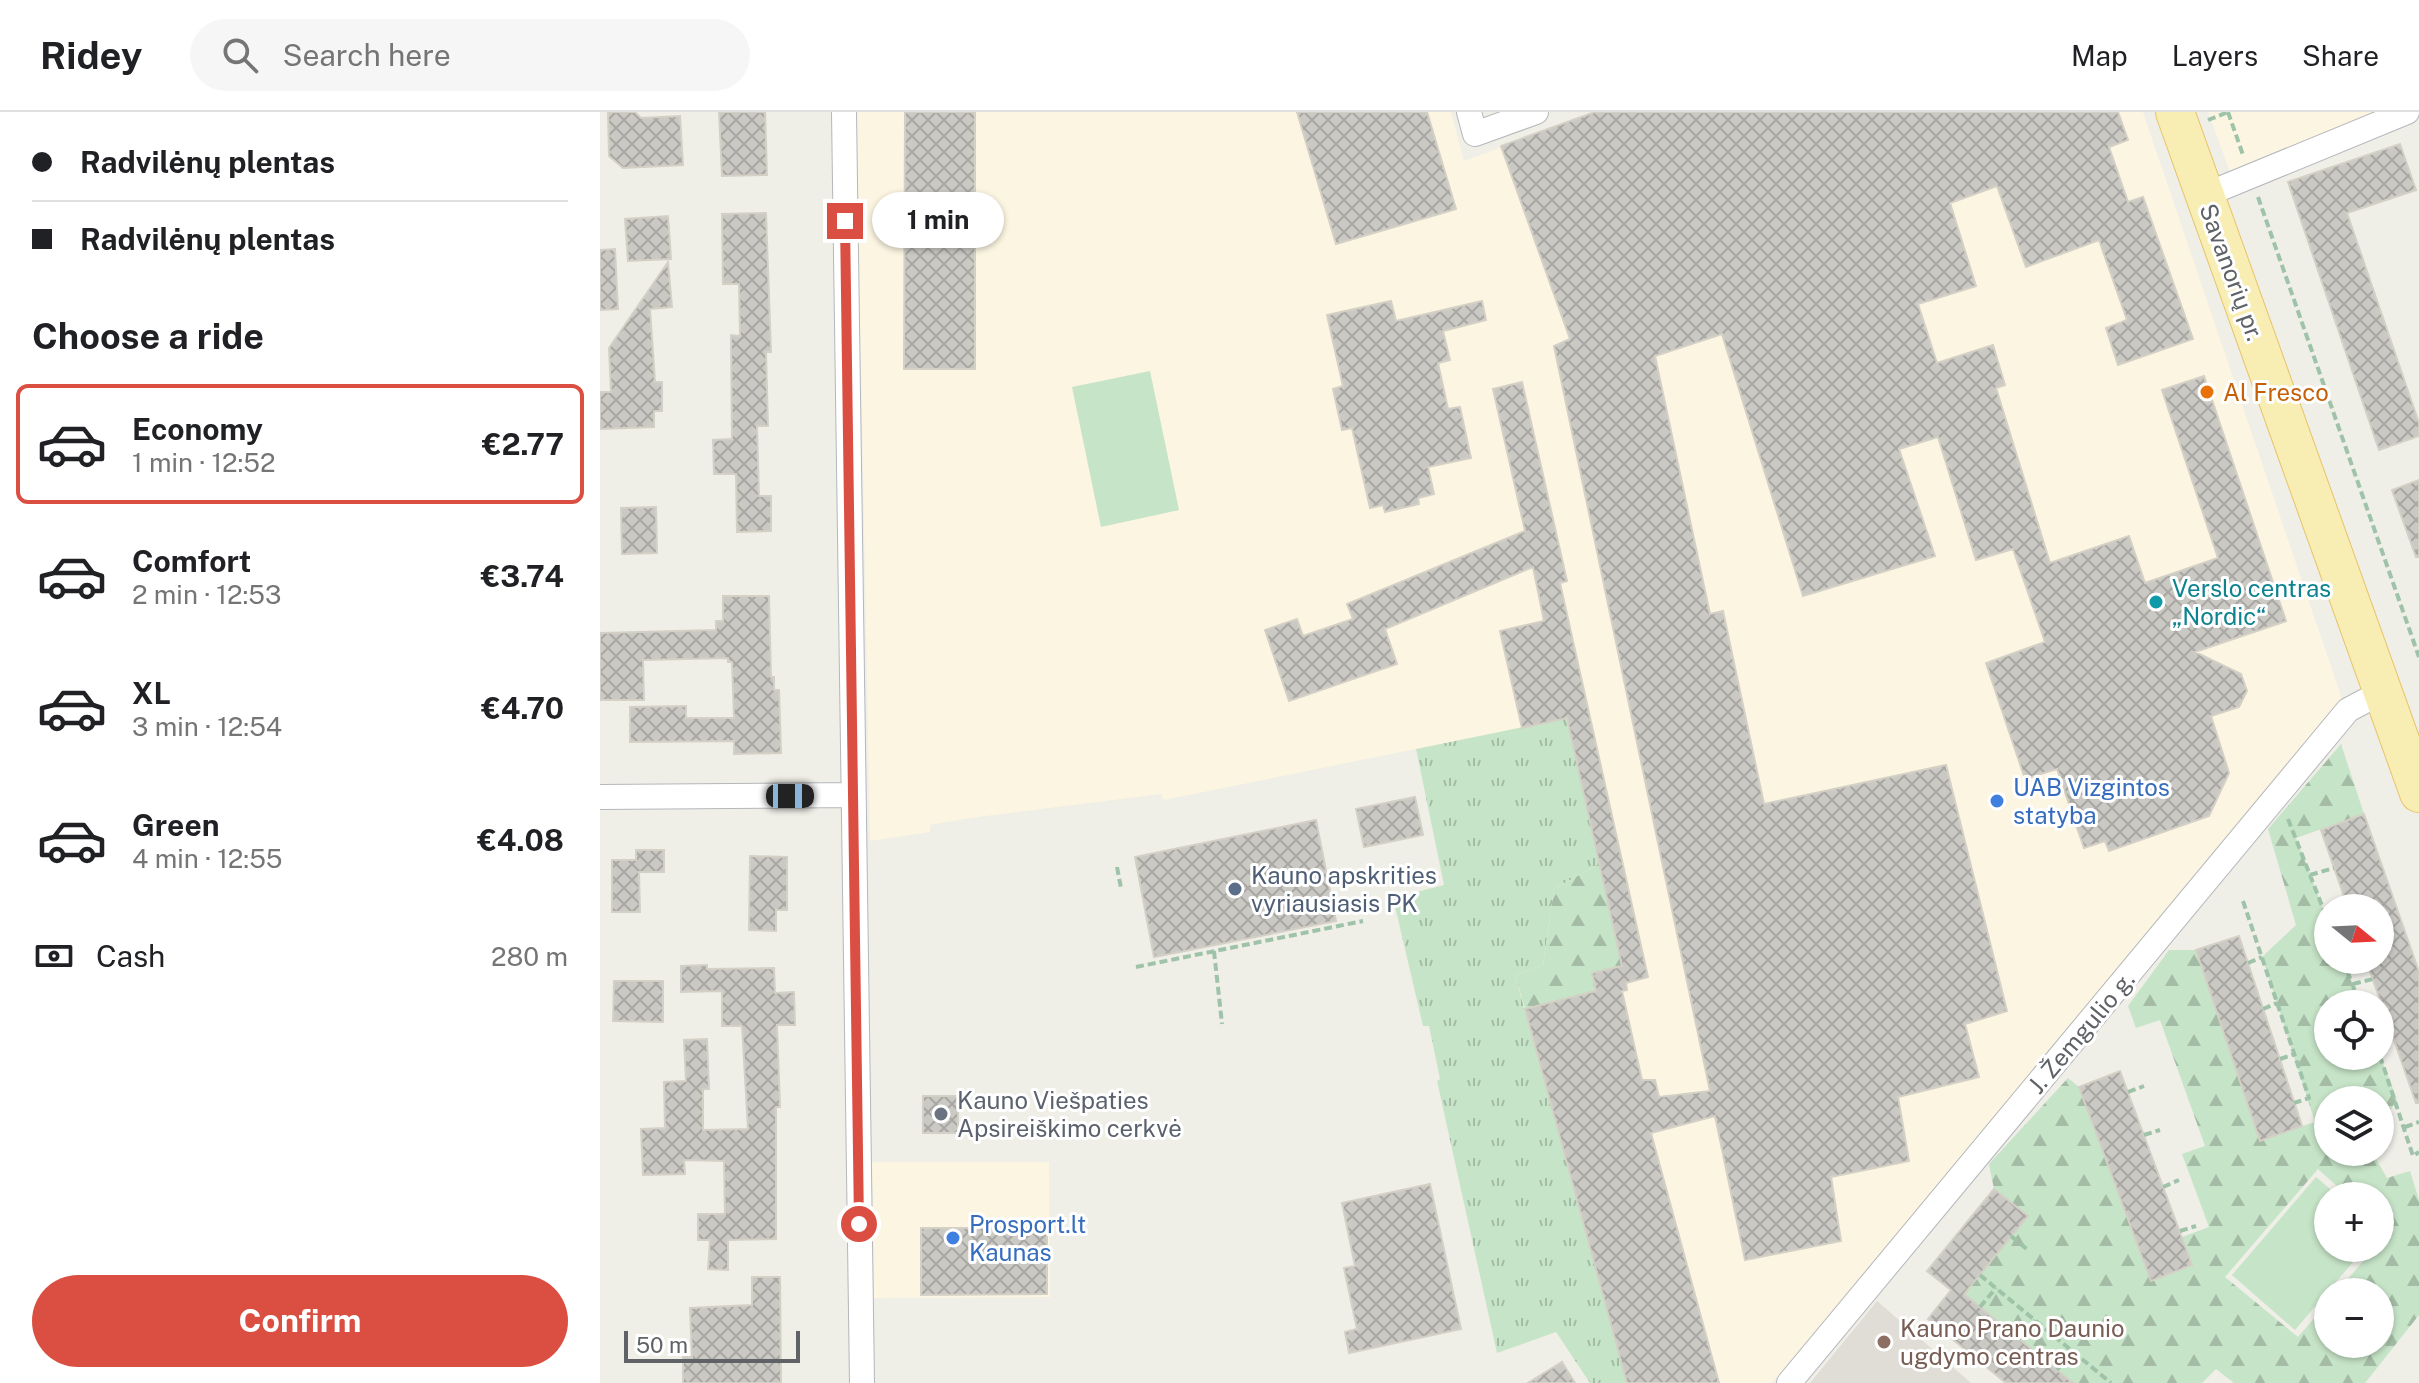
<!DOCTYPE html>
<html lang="en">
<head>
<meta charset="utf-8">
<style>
  :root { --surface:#fff; --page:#f6f6f6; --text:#202124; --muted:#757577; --line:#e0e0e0; --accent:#db4f42 }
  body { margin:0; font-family:"Public Sans",sans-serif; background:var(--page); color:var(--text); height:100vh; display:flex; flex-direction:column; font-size:30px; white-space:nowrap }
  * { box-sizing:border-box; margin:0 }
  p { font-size:26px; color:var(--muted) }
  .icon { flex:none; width:44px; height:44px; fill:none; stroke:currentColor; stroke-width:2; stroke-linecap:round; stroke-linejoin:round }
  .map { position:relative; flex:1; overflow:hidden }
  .panel { display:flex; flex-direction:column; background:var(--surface); width:600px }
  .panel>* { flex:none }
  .guide { display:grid; align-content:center; height:176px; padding:0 32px; background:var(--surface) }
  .needle { width:52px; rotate:108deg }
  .tools { position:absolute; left:1714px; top:782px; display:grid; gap:16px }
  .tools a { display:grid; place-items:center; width:80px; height:80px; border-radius:50%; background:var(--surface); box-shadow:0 2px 6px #0004; font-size:40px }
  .scale { position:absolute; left:24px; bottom:20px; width:176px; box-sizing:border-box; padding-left:8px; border:4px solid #5f6266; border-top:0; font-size:22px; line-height:28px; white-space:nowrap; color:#5f6266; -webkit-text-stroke:6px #fff; paint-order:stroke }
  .end { position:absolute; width:36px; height:36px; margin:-18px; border:10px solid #db4f42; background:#fff; box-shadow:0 0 0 4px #fff }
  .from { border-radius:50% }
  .bubble { position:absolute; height:56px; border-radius:28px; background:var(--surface); box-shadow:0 2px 6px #0004; font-size:26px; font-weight:700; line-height:56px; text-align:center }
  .car { position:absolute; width:24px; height:48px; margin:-24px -12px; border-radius:10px; box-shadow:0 0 6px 2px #0007; background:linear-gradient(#222 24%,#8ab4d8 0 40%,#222 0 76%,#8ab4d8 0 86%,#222 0) }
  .guide b { display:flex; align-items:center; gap:28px; height:76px; font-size:30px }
  .guide b+b { border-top:2px solid var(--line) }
  .guide i { width:20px; height:20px; background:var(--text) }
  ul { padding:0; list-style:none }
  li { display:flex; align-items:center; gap:24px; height:120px; margin:0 16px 12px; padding:0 16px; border:4px solid transparent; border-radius:12px }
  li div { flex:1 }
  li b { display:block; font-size:30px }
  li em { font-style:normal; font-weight:700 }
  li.active { border-color:var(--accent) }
  li>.icon { width:72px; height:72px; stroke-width:1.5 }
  h2 { padding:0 32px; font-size:36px; line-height:96px }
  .pay { display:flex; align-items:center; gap:20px; height:88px; padding:0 32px; font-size:30px }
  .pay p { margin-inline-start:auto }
  .primary-button { display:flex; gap:16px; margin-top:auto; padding:16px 32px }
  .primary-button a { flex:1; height:92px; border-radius:48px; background:var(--accent); color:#fff; font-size:32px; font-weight:700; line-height:92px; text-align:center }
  header { display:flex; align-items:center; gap:48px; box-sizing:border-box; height:112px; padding:0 40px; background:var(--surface); border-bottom:2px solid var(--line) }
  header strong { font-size:38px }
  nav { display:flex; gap:44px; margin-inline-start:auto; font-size:28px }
  .search { width:560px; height:72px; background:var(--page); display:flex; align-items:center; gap:20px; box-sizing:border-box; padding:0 28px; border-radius:44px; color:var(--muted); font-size:30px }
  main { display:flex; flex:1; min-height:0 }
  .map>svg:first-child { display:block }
</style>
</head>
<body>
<header>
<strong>Ridey</strong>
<div class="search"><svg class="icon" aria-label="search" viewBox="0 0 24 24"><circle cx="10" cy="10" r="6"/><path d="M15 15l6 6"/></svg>Search here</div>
<nav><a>Map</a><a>Layers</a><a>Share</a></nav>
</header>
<main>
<section class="panel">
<div class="guide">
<b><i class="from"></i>Radvilėnų plentas</b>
<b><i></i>Radvilėnų plentas</b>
</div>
<h2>Choose a ride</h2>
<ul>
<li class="active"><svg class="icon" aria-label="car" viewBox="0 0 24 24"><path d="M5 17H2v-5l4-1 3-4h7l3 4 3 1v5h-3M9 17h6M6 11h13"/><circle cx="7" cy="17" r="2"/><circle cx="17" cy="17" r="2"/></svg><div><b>Economy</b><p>1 min · 12:52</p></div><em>€2.77</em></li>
<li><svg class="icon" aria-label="car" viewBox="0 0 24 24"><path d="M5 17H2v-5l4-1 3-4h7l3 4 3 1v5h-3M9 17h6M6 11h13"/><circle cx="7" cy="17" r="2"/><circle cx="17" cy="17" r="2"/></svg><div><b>Comfort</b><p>2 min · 12:53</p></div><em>€3.74</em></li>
<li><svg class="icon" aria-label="car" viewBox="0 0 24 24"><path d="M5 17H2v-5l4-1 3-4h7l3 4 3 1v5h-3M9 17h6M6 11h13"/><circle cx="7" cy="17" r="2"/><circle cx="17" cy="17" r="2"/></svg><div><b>XL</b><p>3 min · 12:54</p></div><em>€4.70</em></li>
<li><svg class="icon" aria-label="car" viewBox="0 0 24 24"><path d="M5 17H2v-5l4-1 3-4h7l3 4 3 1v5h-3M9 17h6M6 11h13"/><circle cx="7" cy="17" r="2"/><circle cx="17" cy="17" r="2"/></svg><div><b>Green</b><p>4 min · 12:55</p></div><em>€4.08</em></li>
</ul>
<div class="pay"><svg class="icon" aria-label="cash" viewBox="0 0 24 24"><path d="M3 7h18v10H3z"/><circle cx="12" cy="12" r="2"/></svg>Cash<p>280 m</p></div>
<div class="primary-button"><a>Confirm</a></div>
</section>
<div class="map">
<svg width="1819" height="1271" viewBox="0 0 1819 1271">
  <defs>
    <pattern id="grass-tufts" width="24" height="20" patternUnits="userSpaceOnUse" patternTransform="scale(2)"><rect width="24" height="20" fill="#c6e4c7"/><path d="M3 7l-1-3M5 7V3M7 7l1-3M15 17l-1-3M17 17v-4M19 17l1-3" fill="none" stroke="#a4bca5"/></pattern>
    <pattern id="forest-firs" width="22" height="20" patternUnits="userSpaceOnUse" patternTransform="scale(2)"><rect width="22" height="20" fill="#c6e4c7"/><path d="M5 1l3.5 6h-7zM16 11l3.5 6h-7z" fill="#a4bca5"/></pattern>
    <pattern id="building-cross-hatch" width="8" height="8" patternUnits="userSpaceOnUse" patternTransform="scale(2)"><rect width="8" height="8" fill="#cbc9c4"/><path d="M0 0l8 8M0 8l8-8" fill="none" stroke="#a8a7a3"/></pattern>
  </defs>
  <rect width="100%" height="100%" fill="#efeee7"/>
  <path fill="#fbf5e1" d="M256,0H851L864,49L995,0H1543L1742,587L1172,1271H990L956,1220L897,1241L837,969L840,967L829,914H823L793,786L844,773L816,637L564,688L561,682L370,706L330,713V720L270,729Z
    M1608,0H1779L1630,60Z
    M272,1050H449L450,1185L274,1186Z"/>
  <path fill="#dfddd6" d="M1277,1189L1371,1271H1210Z"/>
  <path fill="url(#grass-tufts)" d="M967,606L999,752L954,777L943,853L915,863L1027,1271H990L956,1220L897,1241L837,969L840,967L829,914H823L793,786L844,773L816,637Z"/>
  <path fill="url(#forest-firs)" fill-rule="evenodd" d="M1741,632L1764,702L1696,726L1728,809V848H1743L1760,892H1728V944H1780L1797,987L1780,1016V988H1728V1040H1772L1787,1066L1810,1059L1819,1088V1203L1765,1271H1634L1616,1257L1602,1271H1473L1364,1182L1427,1104L1394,1077L1389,1052L1468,966L1479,975L1551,1168L1592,1153L1582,1125L1609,1115L1582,1042L1605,1034L1560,908L1536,916L1528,894L1569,838H1597L1660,1028L1715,1010L1662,845L1696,813L1668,717ZM1718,1057L1748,1084H1780V1113L1787,1120L1780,1129V1136H1774L1737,1180H1780V1232H1728V1190L1698,1225L1625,1165Z
    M999,752L1022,854L993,861L996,879L925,897L915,863L943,853L954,777Z"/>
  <path fill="#c6e4c7" d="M550,259L579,398L501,415L472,275Z
    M1716,1065L1738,1084H1728V1136H1765L1695,1218L1632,1163Z"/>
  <path fill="url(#building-cross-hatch)" stroke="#d4d0c6" stroke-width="2" d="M8,0H35L41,6L80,4L83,53L23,56L9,44Z
    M119,0H165L167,63L122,64Z
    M305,0H375V257H304Z
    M697,0H827L856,97L736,132Z
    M995,0H1518L1528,28L1509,35L1528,90L1543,85L1593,227L1518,253L1506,216L1527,208L1499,128L1426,155L1397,74L1350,91L1376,174L1318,192L1337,251L1393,233L1405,273L1396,276L1450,451L1529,424L1545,471L1618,446L1562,278L1604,264L1686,509L1595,540L1641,562L1647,579L1639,595L1611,604L1629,661L1609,704L1509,739L1505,729L1484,736L1457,657L1425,667L1386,551L1445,530L1413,437L1376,448L1338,325L1299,337L1335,444L1203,484L1122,222L1055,244L1110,502L1123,499L1164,692L1346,653L1407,899L1365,912L1379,965L1298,985L1309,1049L1231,1065L1241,1129L1145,1148L1115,1004L1051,1021L1119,1271H1027L925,897L996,879L992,861L1022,854L967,606L922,616L900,519L944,509L933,455L785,517L797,552L689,589L665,518L697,507L703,524L753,507L747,492L925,419L893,277L922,270L967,469L960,471L1048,865L1026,871L1027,878L1022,879L1042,968H1055L1059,985L1110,979L954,234L970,227L901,34Z
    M1800,32L1816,78L1747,101L1819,311V324L1779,338L1688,70Z
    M166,101L171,240H166L168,314H157L159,384H171V419L137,420L136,362H114L113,328L132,327L131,223L140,224L139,172H123L122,102Z
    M68,104L71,147L28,149L25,107Z
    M15,137L18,197L0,198V138Z
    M68,150L72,195L50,197L55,270H62V299H54V315L0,317V280H11L9,236Z
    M791,189L796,209L882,189L886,208L843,219L850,248L838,251L848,297L860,295L871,346L828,355L834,382L818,386L819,392L785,400L783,393L770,396L752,316L742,318L733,277L743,274L727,203Z
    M1819,368V445H1816L1792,378Z
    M56,395L57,441L22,442L21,396Z
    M123,484H169L171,565H174V578H179L181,641L134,642V629L30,630V595L86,594V606H134L132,550H128V546L43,548L44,588H0V521L116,518V509H123Z
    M815,685L823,723L764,735L756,697Z
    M1764,702L1819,860V991H1816L1766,848H1780V796H1748L1721,718Z
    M716,708L736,809L554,845L535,745Z
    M36,738H64V760H39L40,800H12V748H36Z
    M150,744L187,745V798H176V819L149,818Z
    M1639,824L1702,1014L1660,1029L1596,838Z
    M107,853V857L174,856L175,881L194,880L195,913H177L180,995H176V1127L128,1128V1158L108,1157L110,1128H98V1102H125L124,1049L84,1048L85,1062L43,1063L41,1017L65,1016L64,970L86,969L84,928L107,927L109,977H103V1018L148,1017L142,914H122V879L81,880V854Z
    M14,869H63V910L13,909Z
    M1520,959L1592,1153L1551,1169L1479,975Z
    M323,984H358V1021H323Z
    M830,1072L861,1217L749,1241L745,1220L757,1217L744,1156L755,1154L742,1091Z
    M1394,1077L1428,1104L1364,1182L1473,1271H1406L1328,1207L1351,1178L1327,1159Z
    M321,1116H447V1182L321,1183Z
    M152,1165H180L181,1271H83V1245H92L90,1196L152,1193Z
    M962,1250L975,1271H928Z"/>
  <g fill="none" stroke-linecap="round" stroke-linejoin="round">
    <g stroke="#b4b7bb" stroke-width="26">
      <path id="minor" d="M244,0L262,1271
        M869,0L875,22L936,0
        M1605,83L1807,0
        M0,685L253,683
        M1189,1271L1748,598L1782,580"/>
    </g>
    <g stroke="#e6c46a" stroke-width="40">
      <path id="primary" d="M1575,0L1819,681"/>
    </g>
    <path stroke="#9fc3a9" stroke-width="4" stroke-dasharray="8 4" stroke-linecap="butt" d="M1628,0L1643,43
      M1608,8L1628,0
      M1658,85L1819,545
      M1688,707L1728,809
      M517,755L521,776
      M1710,763L1734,756
      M1643,789L1709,986L1694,991
      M614,839L622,912
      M1743,848L1760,892
      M1648,851L1662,845
      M536,855L763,809
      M1753,872L1773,867
      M1663,897L1677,891
      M1780,928L1792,924
      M1780,944L1813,1044L1819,1040
      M1680,947L1695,942
      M1528,980L1544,974
      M1805,1015L1819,1010
      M1544,1023L1560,1018
      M1563,1075L1579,1068
      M1580,1119L1596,1114
      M1411,1124L1428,1138
      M1380,1163L1511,1271
      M1380,1195L1396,1176
      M1419,1227L1435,1208
      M1457,1258L1472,1239"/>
    <use href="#minor" stroke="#fff" stroke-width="24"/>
    <use href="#primary" stroke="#f8eeb4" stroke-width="38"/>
  </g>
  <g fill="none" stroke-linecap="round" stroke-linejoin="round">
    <path stroke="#db4f42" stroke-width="10" d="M245,109L259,1112"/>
  </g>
  <circle fill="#e8710a" stroke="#fff" stroke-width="3" cx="1607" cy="280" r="8"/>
  <circle fill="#0f9aa8" stroke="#fff" stroke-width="3" cx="1556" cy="490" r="8"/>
  <g fill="#3f7fe0" stroke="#fff" stroke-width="3">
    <circle cx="1397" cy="689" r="8"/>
    <circle cx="353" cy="1126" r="8"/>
  </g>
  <circle fill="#5c6f8a" stroke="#fff" stroke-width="3" cx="635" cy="777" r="8"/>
  <circle fill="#6b7280" stroke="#fff" stroke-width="3" cx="341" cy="1002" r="8"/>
  <circle fill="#8d6e63" stroke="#fff" stroke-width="3" cx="1284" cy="1230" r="8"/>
  <g text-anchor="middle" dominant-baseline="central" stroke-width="6" stroke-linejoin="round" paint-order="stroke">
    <g font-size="24" fill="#5f6266" stroke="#fff">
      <text transform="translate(1632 160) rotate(70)">Savanorių pr.</text>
      <text transform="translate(1481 920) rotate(-50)">J. Žemgulio g.</text>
    </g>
    <g font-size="24" fill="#c56008" stroke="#fff" text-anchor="start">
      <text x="1623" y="280">Al Fresco</text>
    </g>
    <g font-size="24" fill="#0d838f" stroke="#fff" text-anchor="start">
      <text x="1572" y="476">Verslo centras<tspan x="1572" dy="28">„Nordic“</tspan></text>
    </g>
    <g font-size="24" fill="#366cbe" stroke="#fff" text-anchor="start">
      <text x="1413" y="675">UAB Vizgintos<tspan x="1413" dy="28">statyba</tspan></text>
      <text x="369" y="1112">Prosport.lt<tspan x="369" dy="28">Kaunas</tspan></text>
    </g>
    <g font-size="24" fill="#4e5e75" stroke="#fff" text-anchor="start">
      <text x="651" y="763">Kauno apskrities<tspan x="651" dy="28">vyriausiasis PK</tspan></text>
    </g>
    <g font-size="24" fill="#5b616d" stroke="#fff" text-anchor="start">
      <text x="357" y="988">Kauno Viešpaties<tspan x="357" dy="28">Apsireiškimo cerkvė</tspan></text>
    </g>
    <g font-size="24" fill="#785e54" stroke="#fff" text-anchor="start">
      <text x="1300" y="1216">Kauno Prano Daunio<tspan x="1300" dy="28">ugdymo centras</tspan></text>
    </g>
  </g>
</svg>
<div class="tools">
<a><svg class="needle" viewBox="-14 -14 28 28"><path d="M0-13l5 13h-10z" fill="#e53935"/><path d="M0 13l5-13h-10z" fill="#757577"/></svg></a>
<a><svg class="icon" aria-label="locate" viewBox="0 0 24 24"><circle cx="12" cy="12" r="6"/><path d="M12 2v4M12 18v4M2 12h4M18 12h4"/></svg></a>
<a><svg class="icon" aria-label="layers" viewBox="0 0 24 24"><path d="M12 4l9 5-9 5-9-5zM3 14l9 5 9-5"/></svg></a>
<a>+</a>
<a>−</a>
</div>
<div class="scale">50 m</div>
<i class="end from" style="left:259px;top:1112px"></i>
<i class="end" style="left:245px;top:109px"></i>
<div class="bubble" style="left:272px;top:80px;width:132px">1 min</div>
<i class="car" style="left:190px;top:684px;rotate:90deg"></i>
</div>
</main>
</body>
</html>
